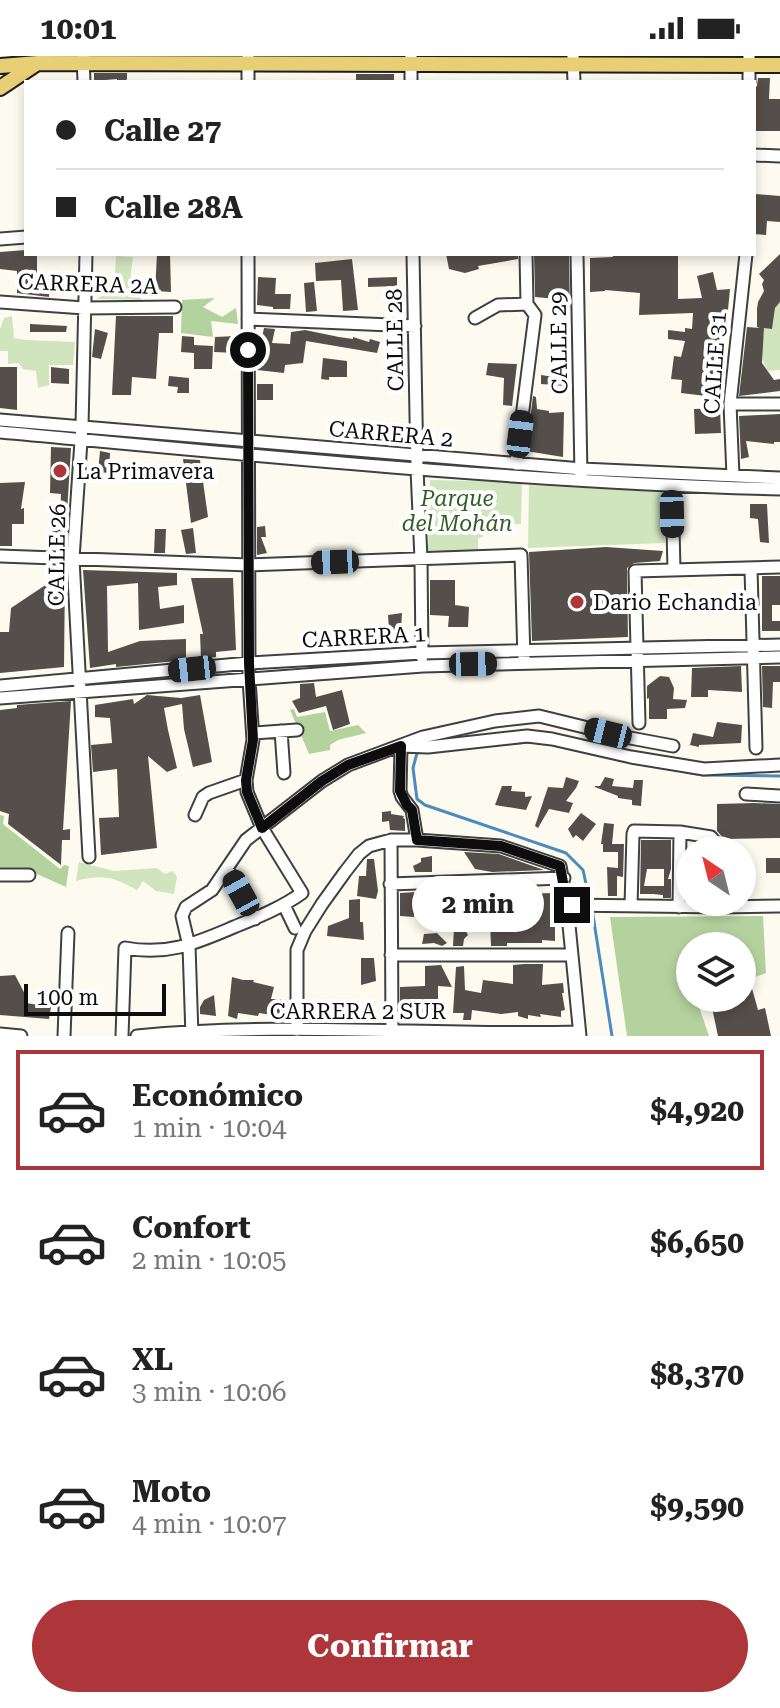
<!DOCTYPE html>
<html lang="es">
<head>
<meta charset="utf-8">
<style>
  :root { --surface:#fff; --page:#f2f2f2; --text:#222; --muted:#767676; --line:#e0e0e0; --accent:#ac3639 }
  body { margin:0; font-family:"Roboto Serif",serif; background:var(--page); color:var(--text); height:100vh; display:flex; flex-direction:column; font-size:30px; white-space:nowrap }
  * { box-sizing:border-box; margin:0 }
  p { font-size:26px; color:var(--muted) }
  .icon { flex:none; width:44px; height:44px; fill:none; stroke:currentColor; stroke-width:2; stroke-linecap:round; stroke-linejoin:round }
  .map { position:relative; height:980px; overflow:hidden }
  .details { display:flex; flex-direction:column; background:var(--surface); flex:1 }
  .details>* { flex:none }
  .guide { position:absolute; left:24px; top:24px; width:732px; height:176px; border-radius:0px; box-shadow:0 4px 12px #0003; display:grid; align-content:center; height:176px; padding:0 32px; background:var(--surface) }
  .needle { width:52px; rotate:325deg }
  .fabs { position:absolute; left:676px; top:780px; display:grid; gap:16px }
  .fabs a { display:grid; place-items:center; width:80px; height:80px; border-radius:50%; background:var(--surface); box-shadow:0 4px 12px #0003; font-size:40px }
  .scale { position:absolute; left:24px; bottom:20px; width:142px; box-sizing:border-box; padding-left:8px; border:4px solid #0d0d0d; border-top:0; font-size:22px; line-height:28px; white-space:nowrap; color:#0d0d0d; -webkit-text-stroke:6px #fff; paint-order:stroke }
  .end { position:absolute; width:36px; height:36px; margin:-18px; border:10px solid #0d0d0d; background:#fff; box-shadow:0 0 0 4px #fff }
  .from { border-radius:50% }
  .bubble { position:absolute; height:56px; border-radius:28px; background:var(--surface); box-shadow:0 4px 12px #0003; font-size:26px; font-weight:700; line-height:56px; text-align:center }
  .car { position:absolute; width:24px; height:48px; margin:-24px -12px; border-radius:10px; box-shadow:0 0 6px 2px #0007; background:linear-gradient(#222 24%,#8ab4d8 0 40%,#222 0 76%,#8ab4d8 0 86%,#222 0) }
  .guide b { display:flex; align-items:center; gap:28px; height:76px; font-size:30px }
  .guide b+b { border-top:2px solid var(--line) }
  .guide i { width:20px; height:20px; background:var(--text) }
  ul { padding:14px 0 0; list-style:none }
  li { display:flex; align-items:center; gap:24px; height:120px; margin:0 16px 12px; padding:0 16px; border:4px solid transparent; border-radius:0px }
  li div { flex:1 }
  li b { display:block; font-size:30px }
  li em { font-style:normal; font-weight:700 }
  li.selected { border-color:var(--accent) }
  li>.icon { width:72px; height:72px; stroke-width:1.5 }
  .action { display:flex; gap:16px; margin-top:auto; padding:16px 32px }
  .action a { flex:1; height:92px; border-radius:48px; background:var(--accent); color:#fff; font-size:32px; font-weight:700; line-height:92px; text-align:center }
  .status { display:flex; justify-content:space-between; align-items:center; height:56px; padding:0 40px; background:var(--surface); direction:ltr }
  .status svg { height:22px; fill:currentColor }
  .map>svg:first-child { display:block }
</style>
</head>
<body>
<div class="status"><b>10:01</b><svg viewBox="0 0 49 12"><path d="M0 12V9h3v3zM5 12V6h3v6zM10 12V3h3v9zM15 12V0h3v12zM26 1h20v11H26zM47 4h2v5h-2z"/></svg></div>
<div class="map">
<svg width="780" height="980" viewBox="0 0 780 980">
  <rect width="100%" height="100%" fill="#fdfbef"/>
  <path fill="#d0e4bd" d="M116,200L133,201L131,217V233L140,234L141,244L97,243L115,232L117,218L115,217Z
    M780,246V314L768,315C759,303 763,286 764,272H772L775,252Z
    M12,260L14,282L26,284L75,286L73,309H49V329L38,332L36,315L23,313L19,307L8,308V295H0V273L4,262Z
    M430,424L522,426L521,468L483,467V481L478,482V496L428,495Z
    M529,429L662,436L665,487L528,492Z
    M79,806L114,815L157,812L165,818L173,815L177,821L174,838L156,835L143,825L137,834C113,821 103,818 76,825Z"/>
  <path fill="#b4d29e" d="M215,242L203,251L222,261L236,252L238,268L211,265L213,281L181,277L182,244Z
    M294,653L297,661L325,656L330,675L358,669L366,677L338,684L330,689V694L309,698L290,654Z
    M0,759L4,760L3,768L60,813L64,809L69,810L66,831L28,814H0Z
    M763,860L766,917L742,926V890H690V942H696L709,980H627L610,861Z"/>
  <g fill="none" stroke-linecap="round" stroke-linejoin="round">
    <path stroke="#4a8cbd" stroke-width="3" d="M494,689L530,686
      M422,696L417,697L413,712L417,743L425,749L566,797L583,814L590,846
      M686,716L703,719L780,720
      M592,853L612,980"/>
  </g>
  <path fill="#554f4b" fill-rule="evenodd" d="M94,17H127V23L125,26H117V23L94,25Z
    M356,18H394V26H356Z
    M758,22H770L769,43H780V75H754V33L757,30Z
    M756,138L780,140V166L767,165L766,179L754,178Z
    M26,194V198H37V222H49V241L17,237V215L0,213V196Z
    M157,198H170L171,236L155,235Z
    M446,198H518V203L478,210L479,213L465,217L449,213Z
    M534,198H569L570,254L556,251L557,243L535,241Z
    M612,198H678V243L702,242L697,220L713,216L717,234L730,233L728,254L722,255L720,295H717L711,333H715L714,341L681,337L682,324L671,323L674,300L681,301L685,285L668,283V274L685,276V272L692,273L693,257L639,259L640,237L605,234V235L590,236V202L613,201Z
    M780,198V246L775,252L772,273L764,272L762,307L774,324L780,323V335L739,340L747,271L760,272L757,271V253L758,246L764,235L762,228L764,224L759,218Z
    M352,203L358,254L343,255L341,224L316,225L315,207Z
    M258,221L276,222L275,238H291L290,253H273V251L257,249Z
    M397,221V230L368,231V222Z
    M314,226L317,255L306,256L304,227Z
    M116,260H173V277H159L156,323L132,321L131,339H112Z
    M30,268L67,270L66,276H30Z
    M264,272L275,273L272,287L290,288L291,276L305,274L339,281L353,283V281L369,286L370,283L380,286L377,297L306,285L303,307L285,309L284,317L257,314V285L261,286Z
    M95,273L108,277L101,303L92,301Z
    M182,280L194,281V289L213,290L212,313H194V297L181,296Z
    M236,280V297L214,296L215,281Z
    M323,302L347,305V321H329V324L321,323Z
    M488,307L517,308L512,350L503,349L504,322L486,319Z
    M0,311H17V354L0,352Z
    M51,311L69,313V328L51,327Z
    M541,319L567,323V330L541,328Z
    M169,320L189,322V337H177L178,331L168,330Z
    M257,328H273V344H257Z
    M533,340L536,341L537,353L549,355V357L564,356L563,401L526,395Z
    M720,352L721,377L695,378L694,353Z
    M780,358V386H774V388L746,385L749,401L741,403L739,360Z
    M51,391L71,392L65,489H52L53,463L60,462L61,438L50,437Z
    M100,395L110,397L109,417L98,416Z
    M183,403L200,404L208,461L191,467Z
    M25,426L21,453L24,452V468H12V490H0V427Z
    M750,448H767L769,487L760,486L758,463L750,462Z
    M265,470L266,481H261L267,497L257,499V471Z
    M193,472L196,497L186,498L181,474Z
    M155,473H166L165,497H154Z
    M606,491L663,495L660,505L634,507L627,512L628,581L532,585L529,496Z
    M83,514L177,517V529L158,531L160,553L184,549V567L139,574L138,527L107,530L108,596L140,585L186,583V604L116,611V608L90,612Z
    M65,516L64,611L0,617V576H9L11,552Z
    M762,520H780V549H772V565H780V575H762Z
    M191,522H233L236,594L216,596V601L201,603L200,578H203Z
    M430,524H455V549L469,551L468,571H448L449,560L430,559Z
    M402,557L400,590H390L388,559Z
    M741,610L742,636L708,634V641H691L692,612Z
    M762,610H780V626H773L772,652L763,651Z
    M660,620L669,621L674,632L673,643L687,644L685,652L667,653V663H649V642L647,643V630Z
    M314,627L316,641L342,634L350,668L333,674L326,650L299,657L292,645L300,642V628Z
    M147,639L181,642L200,639L212,706L193,711L184,673L182,648L164,652L168,674L177,712L167,716L148,700L157,792L101,799L99,762L119,761L117,713L93,716L91,689L112,687L110,662L95,661V649L133,643L134,648Z
    M71,645L63,774L70,773V784H62L61,809L8,768L9,758L0,755V654L17,652V649Z
    M717,666L742,669L741,687L699,689V691L690,689L693,677L713,681Z
    M566,721L579,725L576,732L566,745L573,747L569,757L549,753L538,772L535,770L548,731L563,732Z
    M605,721L614,723L612,730L633,732L634,724H643L641,750L632,749V744L618,742V740L595,731V730H600Z
    M502,730H512L511,735L525,736V741L532,740L526,754L495,749Z
    M754,747L780,748V782L724,783L717,775V748Z
    M391,755V758L404,760L403,762L405,763V775L390,774L389,765L382,766V756Z
    M581,757L596,768L583,785L576,779L573,782L568,773Z
    M604,767L614,768L612,788H624L623,821L617,820V840H608L607,811L618,812V796H603V788H601Z
    M641,784H671V813L668,823H671V842H663V839L653,838H640ZM647,813H664V830H644Z
    M464,796L499,798L544,814L492,816L475,813Z
    M432,800V816H415L413,810L421,806V802Z
    M766,802H780V817H766Z
    M367,803H374L378,835L376,843L357,840L359,820H366Z
    M434,835V839L447,837L446,845L457,846L456,863H435V854L415,851L414,861L400,860V837L416,836L415,837Z
    M555,837L559,859H555V885L542,884V887H507V890H491L490,866L511,867L512,849H504L505,838Z
    M360,843V866H363L364,884L327,880L328,870L349,862V844Z
    M463,870L468,879L464,883L463,890H453L454,872Z
    M437,877L447,887L442,890L434,887L422,888L424,878Z
    M361,902H374L376,925L361,929Z
    M524,908H543L542,929L563,927L564,937H562L565,954L561,955V961L540,958L541,961L528,959V963L518,960V956L501,958L472,954L471,964H463L464,957H453L456,911L464,910L465,934L481,937L483,924L513,928V909Z
    M441,909L452,931L438,930V964H413V958L400,956V931L425,930V910Z
    M15,919L27,942L26,947L51,951L49,963L0,959V920Z
    M232,921L243,924H254L253,926L274,931L271,943H286V961L259,957L258,960L238,957L237,963L228,960Z
    M751,929L758,954L765,952L771,980H718L710,942H742V931Z
    M214,939L216,960L200,958V951L204,944Z"/>
  <g fill="none" stroke-linecap="round" stroke-linejoin="round">
    <g stroke="#404040" stroke-width="15">
      <path id="minor" d="M83,0L84,26
        M248,0V26
        M411,0V26
        M573,0L574,26
        M749,0V26
        M754,99L780,100
        M0,183L26,181
        M86,198L82,370L73,503L89,801
        M413,198L417,413L421,503L422,601
        M577,198L581,419
        M0,246L84,252L175,251
        M475,262L498,249L527,248
        M248,263L415,270
        M730,348H780
        M0,364L582,413L780,422
        M0,376C260,400 519,426 780,433
        M516,408L535,259L527,248L526,198
        M733,420L730,348L746,198
        M672,430L674,514
        M0,500L249,509L521,499L524,603
        M751,513L756,692
        M0,630L249,607L422,597L780,589
        M0,642L423,610L780,601
        M639,667L635,515L780,511
        M281,675L284,717
        M253,677L297,674
        M746,738L780,740
        M195,759L203,741L209,737L246,724
        M391,784L392,975
        M417,784L412,754L402,741L400,735L401,690L428,691L527,680L552,683L631,701L704,713L780,709
        M227,812L255,863
        M0,819H29
        M390,828L564,822
        M284,849L295,872
        M567,849L722,851L780,850
        M631,850L633,778L634,775L680,776L711,781L722,794
        M679,851L680,776
        M391,899H572
        M297,974V894L305,875L322,848L345,816L359,798L369,790L391,784H417L501,790L560,810L567,849L580,980
        M0,978L21,980
        M64,980L68,877
        M122,980L125,892C168,900 196,887 234,871C258,861 281,852 302,837L262,772L247,736L246,724L253,684L249,623L248,198
        M137,980C284,965 432,980 579,976
        M192,980L189,890L182,860L186,851L212,834L246,784L322,725L348,709L423,681L495,665L539,660L625,681L673,690"/>
    </g>
    <g stroke="#1e1e1e" stroke-width="18">
      <path id="major" d="M0,10L38,7L780,9
        M0,32L36,8"/>
    </g>
    <use href="#minor" stroke="#fff" stroke-width="11"/>
    <use href="#major" stroke="#e8cf75" stroke-width="14"/>
  </g>
  <g fill="none" stroke-linecap="round" stroke-linejoin="round">
    <path stroke="#0d0d0d" stroke-width="10" d="M248,294L249,607L253,684L246,724L247,736L262,772L322,725L348,709L401,690L400,735L407,749L412,754L417,784L501,790L560,810L567,849H572"/>
  </g>
  <g fill="#ac3639" stroke="#fff" stroke-width="3">
    <circle cx="60" cy="415" r="8"/>
    <circle cx="577" cy="546" r="8"/>
  </g>
  <g text-anchor="middle" dominant-baseline="central" stroke-width="8" stroke-linejoin="round" paint-order="stroke">
    <g font-size="22" fill="#0d0d0d" stroke="#fff">
      <text transform="translate(88 228) rotate(2)">CARRERA 2A</text>
      <text transform="translate(395 284) rotate(-91)">CALLE 28</text>
      <text transform="translate(559 287) rotate(-91)">CALLE 29</text>
      <text transform="translate(715 307) rotate(-86)">CALLE 31</text>
      <text transform="translate(391 378) rotate(5)">CARRERA 2</text>
      <text transform="translate(57 499) rotate(-89)">CALLE 26</text>
      <text transform="translate(364 581) rotate(-3)">CARRERA 1</text>
      <text x="358" y="955">CARRERA 2 SUR</text>
    </g>
    <g font-size="22" fill="#0d0d0d" stroke="#fff" text-anchor="start">
      <text x="76" y="415">La Primavera</text>
      <text x="593" y="546">Dario Echandia</text>
    </g>
    <g font-size="22" font-style="italic" fill="#305d26" stroke="#fff">
      <text x="457" y="442">Parque<tspan x="457" dy="25">del Mohán</tspan></text>
    </g>
  </g>
</svg>
<div class="fabs">
<a><svg class="needle" viewBox="-14 -14 28 28"><path d="M0-13l5 13h-10z" fill="#e53935"/><path d="M0 13l5-13h-10z" fill="#767676"/></svg></a>
<a><svg class="icon" aria-label="layers" viewBox="0 0 24 24"><path d="M12 4l9 5-9 5-9-5zM3 14l9 5 9-5"/></svg></a>
</div>
<div class="scale">100 m</div>
<i class="end from" style="left:248px;top:294px"></i>
<i class="end" style="left:572px;top:849px"></i>
<div class="bubble" style="left:412px;top:820px;width:132px">2 min</div>
<i class="car" style="left:520px;top:378px;rotate:7deg"></i>
<i class="car" style="left:672px;top:458px;rotate:179deg"></i>
<i class="car" style="left:335px;top:506px;rotate:268deg"></i>
<i class="car" style="left:473px;top:608px;rotate:89deg"></i>
<i class="car" style="left:192px;top:613px;rotate:264deg"></i>
<i class="car" style="left:608px;top:677px;rotate:284deg"></i>
<i class="car" style="left:241px;top:837px;rotate:331deg"></i>
<div class="guide">
<b><i class="from"></i>Calle 27</b>
<b><i></i>Calle 28A</b>
</div>
</div>
<section class="details">
<ul>
<li class="selected"><svg class="icon" aria-label="car" viewBox="0 0 24 24"><path d="M5 17H2v-5l4-1 3-4h7l3 4 3 1v5h-3M9 17h6M6 11h13"/><circle cx="7" cy="17" r="2"/><circle cx="17" cy="17" r="2"/></svg><div><b>Económico</b><p>1 min · 10:04</p></div><em>$4,920</em></li>
<li><svg class="icon" aria-label="car" viewBox="0 0 24 24"><path d="M5 17H2v-5l4-1 3-4h7l3 4 3 1v5h-3M9 17h6M6 11h13"/><circle cx="7" cy="17" r="2"/><circle cx="17" cy="17" r="2"/></svg><div><b>Confort</b><p>2 min · 10:05</p></div><em>$6,650</em></li>
<li><svg class="icon" aria-label="car" viewBox="0 0 24 24"><path d="M5 17H2v-5l4-1 3-4h7l3 4 3 1v5h-3M9 17h6M6 11h13"/><circle cx="7" cy="17" r="2"/><circle cx="17" cy="17" r="2"/></svg><div><b>XL</b><p>3 min · 10:06</p></div><em>$8,370</em></li>
<li><svg class="icon" aria-label="car" viewBox="0 0 24 24"><path d="M5 17H2v-5l4-1 3-4h7l3 4 3 1v5h-3M9 17h6M6 11h13"/><circle cx="7" cy="17" r="2"/><circle cx="17" cy="17" r="2"/></svg><div><b>Moto</b><p>4 min · 10:07</p></div><em>$9,590</em></li>
</ul>
<div class="action"><a>Confirmar</a></div>
</section>
</body>
</html>
